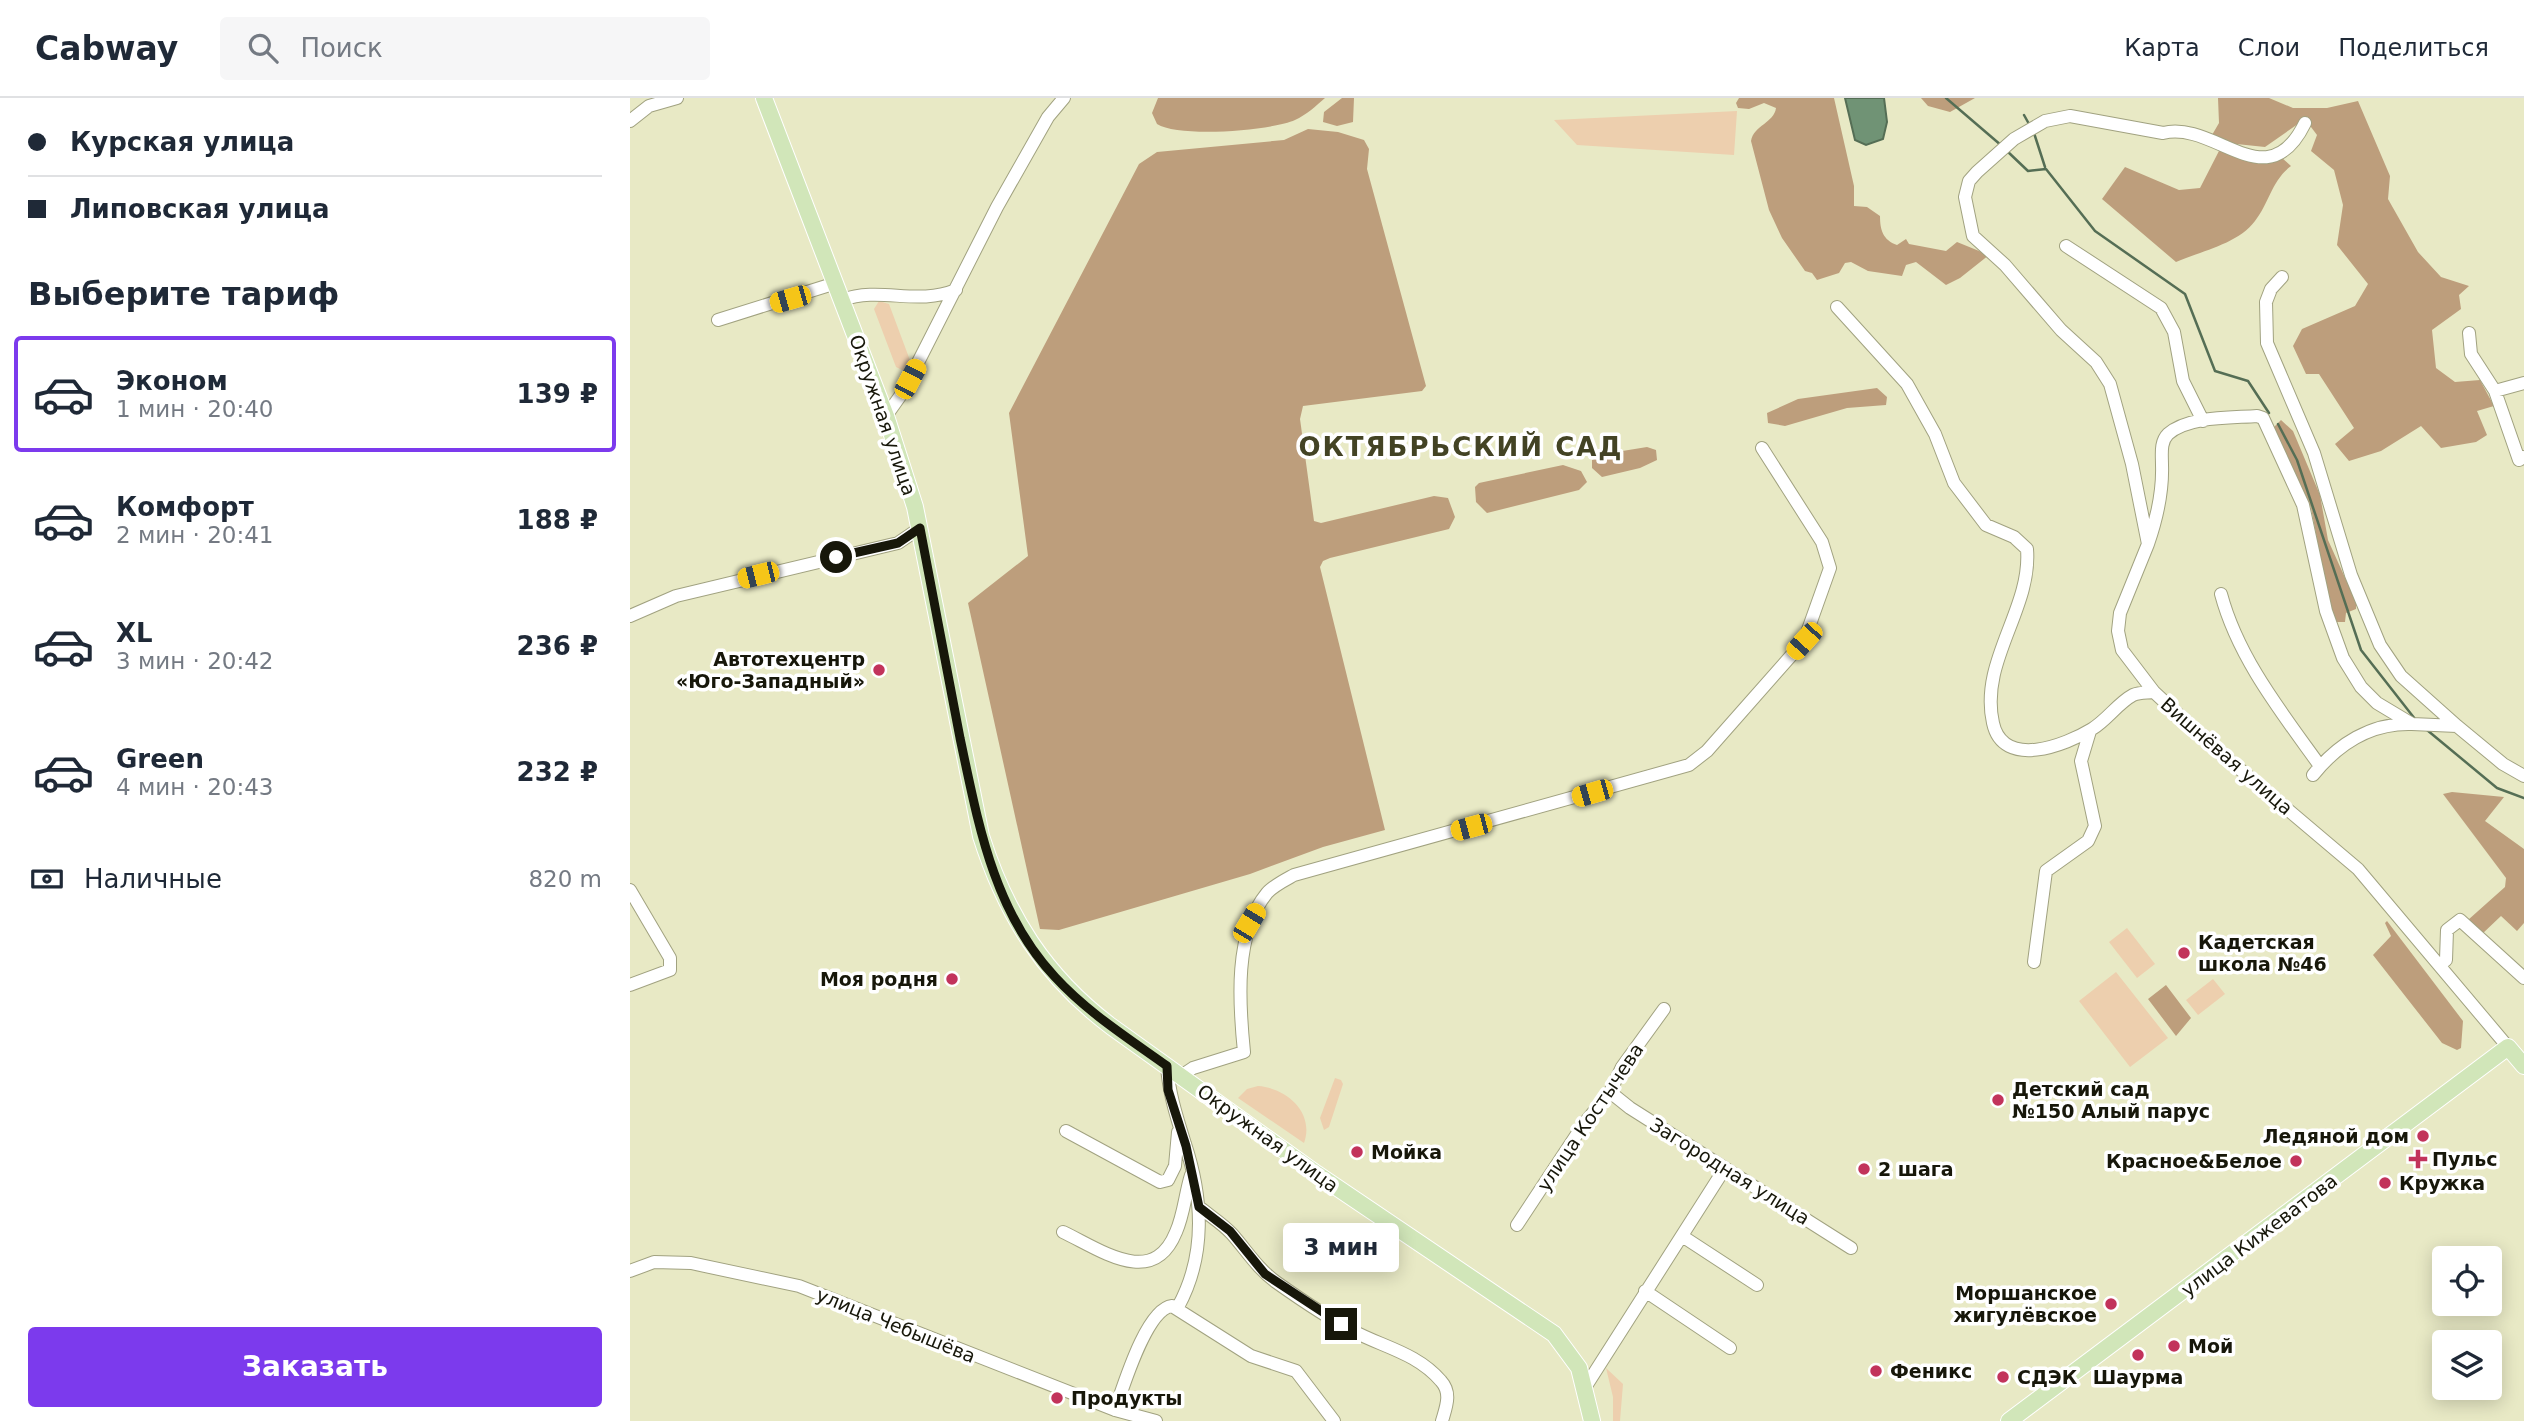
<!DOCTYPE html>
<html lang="ru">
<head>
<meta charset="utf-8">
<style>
  :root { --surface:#fff; --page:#f6f6f7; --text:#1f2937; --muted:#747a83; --line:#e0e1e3; --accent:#7c3aed }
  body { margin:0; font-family:"DejaVu Sans",sans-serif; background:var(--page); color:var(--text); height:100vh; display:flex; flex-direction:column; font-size:26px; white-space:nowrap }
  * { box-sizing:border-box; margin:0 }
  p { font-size:23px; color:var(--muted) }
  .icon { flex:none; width:38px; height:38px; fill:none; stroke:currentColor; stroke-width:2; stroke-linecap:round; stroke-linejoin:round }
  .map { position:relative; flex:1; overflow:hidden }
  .side { display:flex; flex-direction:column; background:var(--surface); width:630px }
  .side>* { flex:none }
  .banner { display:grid; align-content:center; height:154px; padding:0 28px; background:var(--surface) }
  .tools { position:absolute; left:1802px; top:1148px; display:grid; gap:14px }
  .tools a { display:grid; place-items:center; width:70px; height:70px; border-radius:7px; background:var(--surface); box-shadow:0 4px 18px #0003; font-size:35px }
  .end { position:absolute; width:32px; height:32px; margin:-16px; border:9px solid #17170a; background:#fff; box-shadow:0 0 0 4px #fff }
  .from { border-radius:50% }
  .bubble { position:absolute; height:49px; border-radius:7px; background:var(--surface); box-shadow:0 4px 18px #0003; font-size:23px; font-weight:700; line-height:49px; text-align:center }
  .car { position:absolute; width:21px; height:42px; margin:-21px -10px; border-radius:9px; box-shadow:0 0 5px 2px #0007; background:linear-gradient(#f5c518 24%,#345 0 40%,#f5c518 0 76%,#345 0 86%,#f5c518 0) }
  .banner b { display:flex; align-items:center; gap:24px; height:66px; font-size:26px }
  .banner b+b { border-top:2px solid var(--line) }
  .banner i { width:18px; height:18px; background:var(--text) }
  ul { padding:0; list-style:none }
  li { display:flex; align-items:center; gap:21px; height:116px; margin:0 14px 10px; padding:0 14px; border:4px solid transparent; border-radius:7px }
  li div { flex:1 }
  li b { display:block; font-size:26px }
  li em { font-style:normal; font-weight:700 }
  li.active { border-color:var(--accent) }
  li>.icon { width:63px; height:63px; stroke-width:1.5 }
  h2 { padding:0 28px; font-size:32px; line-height:84px }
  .pay { display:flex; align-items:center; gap:18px; height:77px; padding:0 28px; font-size:26px }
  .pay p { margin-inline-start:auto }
  .primary-button { display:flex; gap:14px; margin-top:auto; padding:14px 28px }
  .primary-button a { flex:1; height:80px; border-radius:7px; background:var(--accent); color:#fff; font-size:28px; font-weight:700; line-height:80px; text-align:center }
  header { display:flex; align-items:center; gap:42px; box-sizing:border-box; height:98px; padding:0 35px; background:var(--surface); border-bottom:2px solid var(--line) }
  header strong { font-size:33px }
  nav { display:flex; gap:38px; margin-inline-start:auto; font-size:24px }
  .search { width:490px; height:63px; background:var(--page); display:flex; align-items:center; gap:18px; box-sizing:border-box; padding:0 24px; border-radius:7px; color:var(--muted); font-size:26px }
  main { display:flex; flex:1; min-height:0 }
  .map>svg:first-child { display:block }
</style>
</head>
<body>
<header>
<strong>Cabway</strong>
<div class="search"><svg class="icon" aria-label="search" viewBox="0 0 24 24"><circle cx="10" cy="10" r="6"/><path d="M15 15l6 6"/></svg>Поиск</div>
<nav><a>Карта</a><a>Слои</a><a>Поделиться</a></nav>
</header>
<main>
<section class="side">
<div class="banner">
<b><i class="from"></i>Курская улица</b>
<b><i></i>Липовская улица</b>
</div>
<h2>Выберите тариф</h2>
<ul>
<li class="active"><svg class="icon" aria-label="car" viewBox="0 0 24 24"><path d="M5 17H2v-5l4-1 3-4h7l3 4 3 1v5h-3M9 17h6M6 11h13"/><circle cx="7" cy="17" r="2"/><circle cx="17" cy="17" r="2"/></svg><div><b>Эконом</b><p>1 мин · 20:40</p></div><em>139 ₽</em></li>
<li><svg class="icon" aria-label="car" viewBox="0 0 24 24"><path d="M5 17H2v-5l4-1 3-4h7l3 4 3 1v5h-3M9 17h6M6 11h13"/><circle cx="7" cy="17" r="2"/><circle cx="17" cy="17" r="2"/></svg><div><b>Комфорт</b><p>2 мин · 20:41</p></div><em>188 ₽</em></li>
<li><svg class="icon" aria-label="car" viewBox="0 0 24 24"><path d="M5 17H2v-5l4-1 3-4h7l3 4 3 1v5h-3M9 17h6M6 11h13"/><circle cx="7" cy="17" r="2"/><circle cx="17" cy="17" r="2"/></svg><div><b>XL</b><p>3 мин · 20:42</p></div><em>236 ₽</em></li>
<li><svg class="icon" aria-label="car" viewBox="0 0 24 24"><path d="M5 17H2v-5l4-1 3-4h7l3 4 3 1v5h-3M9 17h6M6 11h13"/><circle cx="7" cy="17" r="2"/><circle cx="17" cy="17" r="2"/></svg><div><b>Green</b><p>4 мин · 20:43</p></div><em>232 ₽</em></li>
</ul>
<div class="pay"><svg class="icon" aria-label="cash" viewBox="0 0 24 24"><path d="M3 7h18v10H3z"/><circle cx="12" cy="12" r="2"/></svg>Наличные<p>820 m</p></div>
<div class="primary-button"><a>Заказать</a></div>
</section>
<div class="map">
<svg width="1894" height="1323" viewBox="0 0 1894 1323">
  <rect width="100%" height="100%" fill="#e8e9c5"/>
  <path fill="#edcfae" d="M1107,13L1104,57L947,47L924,22Z
    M249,203L259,206L281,265L276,274L266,269L244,211Z
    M1497,830L1525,866L1507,880L1479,844Z
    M1486,874L1538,940L1500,969L1449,903Z
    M1583,881L1595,896L1568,917L1556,902Z
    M705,980L711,982L713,986L699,1029L694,1032L690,1020Z
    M628,988C656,990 685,1014 674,1045L608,1000L617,991Z
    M976,1270L993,1286L990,1323H983V1299Z"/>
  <path fill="#bd9e7c" d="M528,0H695C686,8 676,17 665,22C640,33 549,40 527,26L522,15Z
    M712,0H724L723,24L707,28L693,24L694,14Z
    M1109,0H1204L1224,88V108L1237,109L1250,118C1250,132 1253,142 1267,147L1276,141L1279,146L1316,153L1327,144L1359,157L1330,180L1316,187L1286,164L1276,167L1272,178L1238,173L1221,164L1215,165L1209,175L1187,182L1182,175L1175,173L1152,140L1139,112L1121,43C1124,27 1144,25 1146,10L1134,5L1119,11L1108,10L1106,5Z
    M1291,0H1345L1320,14L1298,8Z
    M1588,0H1639L1663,10H1697L1728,3L1760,78L1758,101L1788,154L1811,179L1839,188L1829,197L1831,211L1802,232L1806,270L1825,284L1850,282L1864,308L1847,313L1857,337L1846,344L1811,350L1791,328L1751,353L1719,363L1705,346L1724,330L1689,276H1676L1663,248L1672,231L1725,208L1738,186L1707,147L1713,107L1704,72L1681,53L1687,37L1675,21L1635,49L1597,45L1582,37L1589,25Z
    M678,31L708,34L734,42L739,51L737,71L796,288L792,293L673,308L670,321L684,423L691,425L804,398L818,400L825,419L819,431L700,460L693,463L690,469L755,732L693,749L620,776L429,832L410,831L338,505L398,458L379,315L509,66L527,54L654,42Z
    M1590,51L1625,62L1652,60L1661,68C1642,82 1639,105 1625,123C1608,146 1571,153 1546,164L1472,101L1495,69L1549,92L1570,90Z
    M1247,290L1257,299L1256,307L1217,310L1155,328L1138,325L1137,315L1168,301Z
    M1651,322L1663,333L1690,397L1698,442L1726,504V511L1716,515L1715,524H1706L1700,509L1681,410L1644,329Z
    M1017,349L1026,352L1027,362L1010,370L972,379L962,370V362L974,356Z
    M933,367L951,373L957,384L949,392L857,415L846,404L845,389L849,385Z
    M1822,694L1874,699L1855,723L1894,751V825L1887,833L1871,818L1851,837L1838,822L1875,789L1876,780L1813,696Z
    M1757,823L1833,923L1831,950L1827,952L1812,945L1743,857L1761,838L1755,825Z
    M1536,887L1561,920L1546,938L1518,901Z"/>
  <path fill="#709375" stroke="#556e55" stroke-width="2" d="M1215,0H1254L1257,24L1253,41L1236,47L1225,42Z"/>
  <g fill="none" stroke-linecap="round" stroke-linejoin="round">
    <path stroke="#556e55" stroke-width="2.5" d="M1316,0L1372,48
      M1394,17L1399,26
      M1404,35L1415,69
      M1377,53L1398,73L1416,71L1465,133L1555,196L1585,273L1618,283L1639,315
      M1648,326L1667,362L1731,552L1785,621
      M1797,632L1867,690L1894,700"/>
    <g stroke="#a1a280" stroke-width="14">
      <path id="minor" d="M0,23L19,8L47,0
        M1675,25C1637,103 1586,22 1533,35L1440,18L1415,23L1384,41L1347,74L1339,83L1335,99L1343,138L1375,167L1431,232L1466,264L1480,286L1502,366L1518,446L1490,515L1488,533L1492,552L1524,594L1580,646L1728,771L1878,949
        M1436,148L1531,210L1544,234L1553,283L1573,323
        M1652,179L1641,191L1636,204L1637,245L1684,355L1721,477L1750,547L1771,578L1827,628L1873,666L1894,678
        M212,202C251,188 286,208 326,192
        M1207,209L1277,286L1305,336L1324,385L1356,427L1384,439L1397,451C1402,511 1349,563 1363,625C1373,672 1436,647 1462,631C1477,622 1488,605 1503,597C1510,594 1517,595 1524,594
        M88,222L206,185
        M1839,235L1841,256L1865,293L1889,362L1894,359
        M1865,293L1894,285
        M256,318L273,294L367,109L418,19L434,0
        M1518,446C1527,420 1533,395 1532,367C1532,356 1530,344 1538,336C1558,318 1601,320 1627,318L1633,320L1673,407L1696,513L1713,560L1731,589L1747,605L1782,626L1827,628
        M1591,496C1608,560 1652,615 1690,668
        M0,518L46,498L268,445L290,430
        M1683,677C1708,646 1741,625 1781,626
        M0,792L40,860V872L0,887
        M1404,864L1416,773L1458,743L1465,728L1451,663L1460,633
        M1809,867L1816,862L1817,832L1830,822L1894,880
        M537,968C539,996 547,1020 555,1046C573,1100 576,1158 548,1209
        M551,978L563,970L614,954C609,905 604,835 637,795C643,788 655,782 664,777L1059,667L1077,653L1174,543L1200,470L1192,444L1132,350
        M980,994L1000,1010L1221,1150
        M436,1033L530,1084L538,1082L545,1068L548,1034
        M569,1109C580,1118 593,1126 602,1136C617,1153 627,1170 646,1184C670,1201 696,1219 723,1233C753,1249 787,1255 811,1283C822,1295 816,1309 812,1323
        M887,1127L953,1027L980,994L992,969L1034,911
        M433,1134C471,1152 523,1191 546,1134C554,1116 555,1096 561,1077
        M1052,1138L1127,1187
        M0,1173L24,1164L61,1165L169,1188L485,1312L526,1323
        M1015,1193L1100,1250
        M956,1288L1095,1070
        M485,1312C493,1290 516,1211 542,1208L621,1258L666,1273L704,1323"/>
    </g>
    <g stroke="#fff" stroke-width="18">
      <path id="major" d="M134,0L256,318L285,409L351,738C376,817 415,879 482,929L687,1076L924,1236L949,1270L962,1323
        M1379,1323L1878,949L1894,968"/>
    </g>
    <use href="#minor" stroke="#fff" stroke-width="12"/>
    <use href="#major" stroke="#d1e6b9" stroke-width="16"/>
  </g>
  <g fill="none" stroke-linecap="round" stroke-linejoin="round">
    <path stroke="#17170a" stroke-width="9" d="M206,459L268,445L290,430C304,500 316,570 330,640C348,724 363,813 425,879C457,914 498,940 537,968L538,992L556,1048L569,1109L600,1133L635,1176L711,1226"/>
  </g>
  <g fill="#c2335b" stroke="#fff" stroke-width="2.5">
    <circle cx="249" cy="572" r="7"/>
    <circle cx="1554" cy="855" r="7"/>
    <circle cx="322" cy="881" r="7"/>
    <circle cx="1368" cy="1002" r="7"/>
    <circle cx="1793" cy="1038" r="7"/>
    <circle cx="727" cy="1054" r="7"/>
    <path d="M1784.5 1050.5h7v7h7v7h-7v7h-7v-7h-7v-7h7z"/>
    <circle cx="1666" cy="1063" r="7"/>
    <circle cx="1234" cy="1071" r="7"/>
    <circle cx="1755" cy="1085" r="7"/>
    <circle cx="1481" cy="1206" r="7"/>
    <circle cx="1544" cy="1248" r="7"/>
    <circle cx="1508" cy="1257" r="7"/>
    <circle cx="1246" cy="1273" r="7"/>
    <circle cx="1373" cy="1279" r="7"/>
    <circle cx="427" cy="1300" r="7"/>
  </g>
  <g text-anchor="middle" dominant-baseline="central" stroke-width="7" stroke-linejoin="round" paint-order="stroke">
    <g font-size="19" fill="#17170a" stroke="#fff">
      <text transform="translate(253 317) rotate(71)">Окружная улица</text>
      <text transform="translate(1597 658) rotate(41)">Вишнёвая улица</text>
      <text transform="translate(960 1019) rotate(-56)">улица Костычева</text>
      <text transform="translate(638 1040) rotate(36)">Окружная улица</text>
      <text transform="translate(1100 1073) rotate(32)">Загородная улица</text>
      <text transform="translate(1629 1137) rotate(-37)">улица Кижеватова</text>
      <text transform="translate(266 1227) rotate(22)">улица Чебышёва</text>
    </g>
    <g font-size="19" font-weight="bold" fill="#17170a" stroke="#fff" text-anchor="start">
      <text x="235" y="561" text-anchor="end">Автотехцентр<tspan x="235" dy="22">«Юго-Западный»</tspan></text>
      <text x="1568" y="844">Кадетская<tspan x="1568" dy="22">школа №46</tspan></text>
      <text x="308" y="881" text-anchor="end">Моя родня</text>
      <text x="1382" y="991">Детский сад<tspan x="1382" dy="22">№150 Алый парус</tspan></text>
      <text x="1779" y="1038" text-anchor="end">Ледяной дом</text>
      <text x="741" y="1054">Мойка</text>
      <text x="1802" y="1061">Пульс</text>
      <text x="1652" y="1063" text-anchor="end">Красное&amp;Белое</text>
      <text x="1248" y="1071">2 шага</text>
      <text x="1769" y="1085">Кружка</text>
      <text x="1467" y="1195" text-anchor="end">Моршанское<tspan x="1467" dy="22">жигулёвское</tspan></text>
      <text x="1558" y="1248">Мой</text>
      <text x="1260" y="1273">Феникс</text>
      <text x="1387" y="1279">СДЭК</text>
      <text x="1508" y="1279" text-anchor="middle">Шаурма</text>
      <text x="441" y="1300">Продукты</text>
    </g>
    <g font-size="26" font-weight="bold" letter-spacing="2" fill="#434324" stroke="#fff">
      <text x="831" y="349">ОКТЯБРЬСКИЙ САД</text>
    </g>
  </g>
</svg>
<div class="tools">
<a><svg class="icon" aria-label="locate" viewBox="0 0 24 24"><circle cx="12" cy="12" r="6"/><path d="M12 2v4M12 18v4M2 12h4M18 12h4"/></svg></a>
<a><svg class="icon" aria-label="layers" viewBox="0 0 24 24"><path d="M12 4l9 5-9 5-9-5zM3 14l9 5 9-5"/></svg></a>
</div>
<i class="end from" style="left:206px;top:459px"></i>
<i class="end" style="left:711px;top:1226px"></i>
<div class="bubble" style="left:653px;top:1125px;width:116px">3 мин</div>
<i class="car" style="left:160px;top:201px;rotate:254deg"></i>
<i class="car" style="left:280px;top:281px;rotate:28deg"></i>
<i class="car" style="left:128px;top:477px;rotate:256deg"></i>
<i class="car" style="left:1174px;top:543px;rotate:222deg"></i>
<i class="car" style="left:962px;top:695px;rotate:254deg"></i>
<i class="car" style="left:841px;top:729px;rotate:255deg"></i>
<i class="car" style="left:619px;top:825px;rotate:31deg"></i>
</div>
</main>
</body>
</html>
